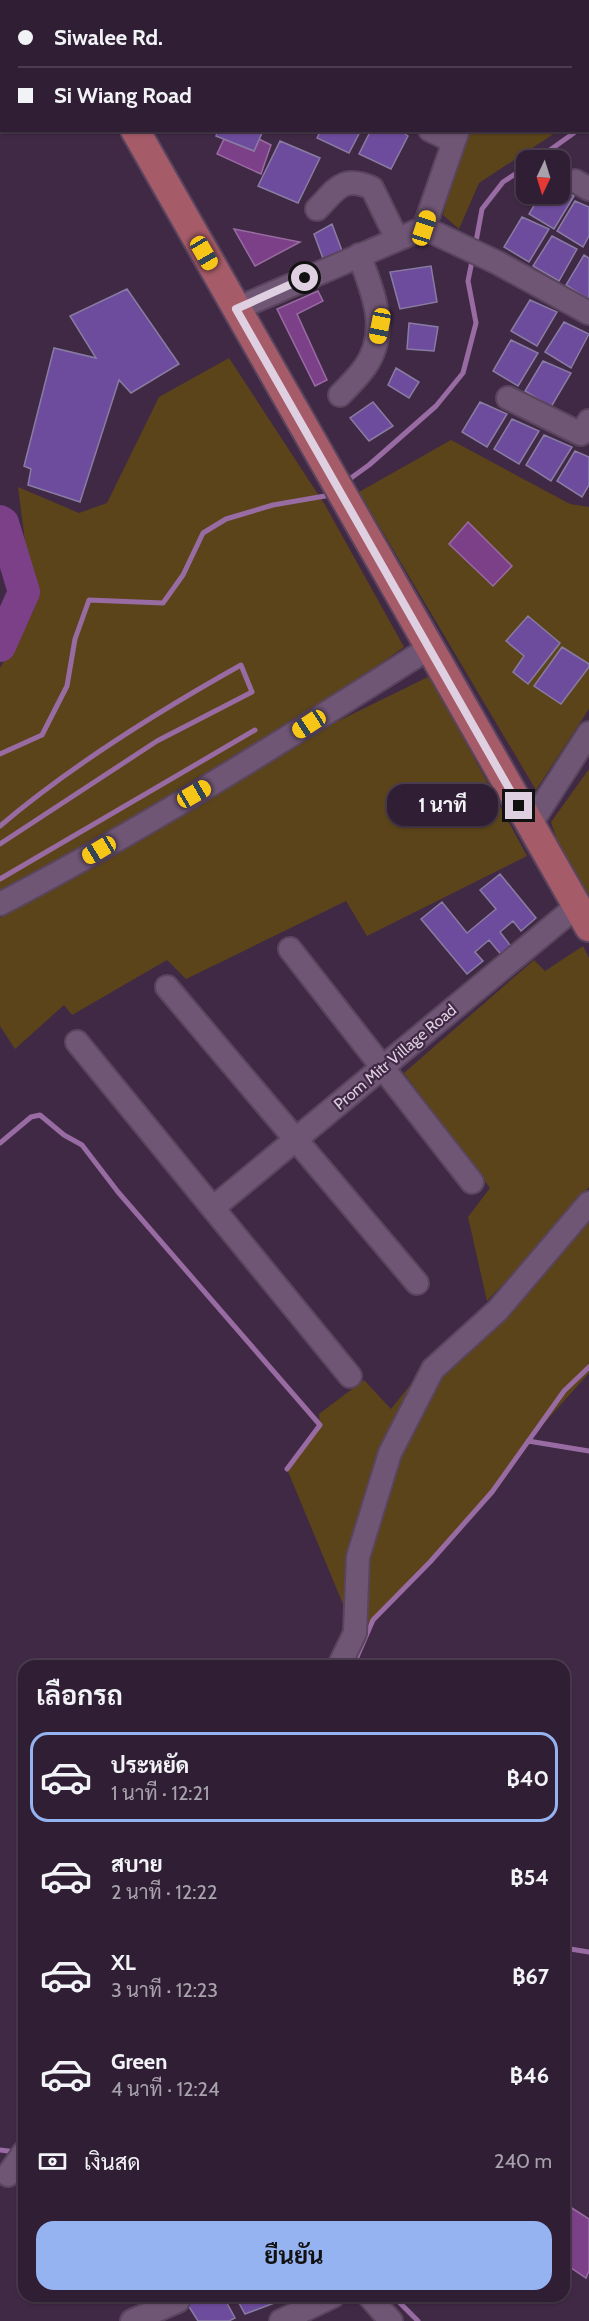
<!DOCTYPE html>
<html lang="th">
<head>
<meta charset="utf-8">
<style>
  :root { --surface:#301f34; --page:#3c2c40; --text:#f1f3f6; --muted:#a8a2ac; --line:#4b3d4f; --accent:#95b2f1 }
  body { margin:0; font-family:Cabin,Sarabun,sans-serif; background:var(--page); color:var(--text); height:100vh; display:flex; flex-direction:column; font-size:22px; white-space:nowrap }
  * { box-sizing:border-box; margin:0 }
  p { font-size:20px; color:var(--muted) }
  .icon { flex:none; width:33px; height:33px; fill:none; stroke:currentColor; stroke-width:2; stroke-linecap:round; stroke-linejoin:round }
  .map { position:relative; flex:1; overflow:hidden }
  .panel { position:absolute; left:18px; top:1660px; width:552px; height:642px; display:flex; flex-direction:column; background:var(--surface); border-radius:18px; box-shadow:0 2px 4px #0004,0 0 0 2px var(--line) }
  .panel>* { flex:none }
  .hud { position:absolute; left:0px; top:0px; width:590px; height:132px; box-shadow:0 2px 4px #0004,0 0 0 2px var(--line); display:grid; align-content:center; height:132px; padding:0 18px; background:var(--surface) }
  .needle { width:39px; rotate:184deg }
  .fabs { position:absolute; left:516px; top:150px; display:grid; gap:12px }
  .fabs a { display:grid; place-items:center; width:54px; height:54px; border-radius:12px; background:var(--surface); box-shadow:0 2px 4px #0004,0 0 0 2px var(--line); font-size:30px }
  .end { position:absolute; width:27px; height:27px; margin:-14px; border:8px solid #decfe1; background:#111; box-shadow:0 0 0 3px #111 }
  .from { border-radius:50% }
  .bubble { position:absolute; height:42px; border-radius:18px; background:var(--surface); box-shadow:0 2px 4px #0004,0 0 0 2px var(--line); font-size:20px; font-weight:700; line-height:42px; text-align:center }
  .car { position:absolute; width:18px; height:36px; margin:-18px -9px; border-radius:8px; box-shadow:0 0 4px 2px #0007; background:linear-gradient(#f5c518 24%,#345 0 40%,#f5c518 0 76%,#345 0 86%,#f5c518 0) }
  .hud b { display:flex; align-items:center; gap:21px; height:57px; font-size:22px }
  .hud b+b { border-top:2px solid var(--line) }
  .hud i { width:15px; height:15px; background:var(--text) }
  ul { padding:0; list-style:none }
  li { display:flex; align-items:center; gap:18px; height:90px; margin:0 12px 9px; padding:0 6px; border:3px solid transparent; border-radius:18px }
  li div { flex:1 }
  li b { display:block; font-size:22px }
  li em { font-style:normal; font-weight:700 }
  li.current { border-color:var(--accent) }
  li>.icon { width:54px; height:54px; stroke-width:1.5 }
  h2 { padding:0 18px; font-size:27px; line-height:72px }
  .pay { display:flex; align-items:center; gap:15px; height:66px; padding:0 18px; font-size:22px }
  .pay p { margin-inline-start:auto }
  .cta { display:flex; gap:12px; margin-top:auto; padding:12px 18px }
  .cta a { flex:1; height:69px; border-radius:18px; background:var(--accent); color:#111; font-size:24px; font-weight:700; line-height:69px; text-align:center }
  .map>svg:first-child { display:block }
</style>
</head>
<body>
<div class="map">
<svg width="589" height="2321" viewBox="0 0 589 2321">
  <rect width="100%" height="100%" fill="#402945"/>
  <path fill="#5b441a" d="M470,131H558L479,183L459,229L443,215L464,137Z
    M229,358L325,505L404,647L244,761L0,893V668L34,610L18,487L79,513L107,503L159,397Z
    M451,440L570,504L589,507V709L536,790L359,492Z
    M430,676L527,856L367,936L346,901L186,979L167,960L72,1015L64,1005L15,1049L0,1026V918L322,729Z
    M589,769V897L559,847L551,822Z
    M583,946L589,958V1187L540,1245L487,1301L468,1217L490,1188L404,1073L534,960L545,971Z
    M589,1213V1373L528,1441L492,1492L373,1620L355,1633L287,1469L320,1425L319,1414L364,1380L391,1409L423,1369L459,1330L484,1338Z"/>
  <path fill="#7c4088" stroke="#996ba3" stroke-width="1.5" d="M224,139L254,151L259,139L271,145L261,174L217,154Z
    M234,229L300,242L255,266Z
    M318,291L323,301L297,314L327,380L315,386L277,309Z
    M468,522L512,566L493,586L449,544Z
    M564,2203L589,2219V2271L586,2278L564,2263Z"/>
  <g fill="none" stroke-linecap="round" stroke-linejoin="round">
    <path stroke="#996ba3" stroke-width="5" d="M588,121L589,120
      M536,160L578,130
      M475,247L482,209L503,182L526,167
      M351,478L369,465L436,406L463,373L476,323L468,281L473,256
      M0,754L42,735L67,686L75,639L89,600L163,603L183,575L203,533L226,519L273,505L325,496
      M0,826C73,764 157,712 241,665L252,692L157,741L0,844
      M0,879L255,730
      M0,1143L31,1117L40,1115L64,1135L82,1145L118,1192L320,1425L287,1469
      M528,1441L589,1451
      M353,1666L373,1620L430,1562L492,1492L564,1391L589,1367
      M564,1948L589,1952
      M0,2150L16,2152
      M393,2296L418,2321"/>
    <path stroke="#7c4088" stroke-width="32" d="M0,521L3,523L24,592L0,646"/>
  </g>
  <path fill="#6e4c9d" stroke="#897ca2" stroke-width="1.5" d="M218,130H256L262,133L254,151L216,136Z
    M321,130H361L349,153L317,138Z
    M371,130H399L408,136L391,169L359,154Z
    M280,141L320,158L298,203L258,186Z
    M560,189L574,196L554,229L529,214L541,194H560Z
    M575,201L589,207V236L583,247L557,231Z
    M522,217L549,229L529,262L504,247Z
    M332,224L344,256L325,264L314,234Z
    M552,236L577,249L559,281L533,266Z
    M584,255L589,258V300L566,285Z
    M431,266L437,302L400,309L390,272Z
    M127,289L179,364L131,393L119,380L80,502L28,485L31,469L24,466L54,348L96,358L70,316Z
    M530,300L557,312L537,346L511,331Z
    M564,322L589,334L571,368L545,352Z
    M409,323L438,327L434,351L407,349Z
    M511,340L538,353L518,386L493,371Z
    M543,361L571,373L551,407L525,391Z
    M396,368L419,382L409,398L388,385Z
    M373,402L393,426L369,441L350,418Z
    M480,402L507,414L487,447L462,432Z
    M512,419L539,431L519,464L494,449Z
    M544,435L572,447L551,481L526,465Z
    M575,451L589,457V485L582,497L557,481Z
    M528,616L560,643L528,684L513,672L524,656L506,641Z
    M562,647L589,664V667L561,704L534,686Z
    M500,874L536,918L521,931L513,921L500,932L513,949L503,957L489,940L475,952L483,961L467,974L421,919L442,902L467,933L496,909L480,890Z
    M198,2296H223L235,2318L229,2321H198L186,2302Z
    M235,2296H274L277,2302L245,2314Z"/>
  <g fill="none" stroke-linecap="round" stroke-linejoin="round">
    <g stroke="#5a455e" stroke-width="26">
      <path id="minor" d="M412,0L415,2
        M229,2V0
        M555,2L556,0
        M430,130L453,141
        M575,181L589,189
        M317,209C337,189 342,175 372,188L397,239
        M424,228L498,263L589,313
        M236,309L424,228L458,130
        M340,395C349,386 358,377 365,367C390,331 373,292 359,255
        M508,398L581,434L589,421
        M530,825L589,733
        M0,904C148,827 289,737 429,648
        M290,949L472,1182
        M167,987L417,1283
        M77,1042L350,1376
        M213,1208L577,906
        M339,1666L355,1633L358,1557L390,1453L433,1369L498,1310L589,1203
        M8,2175L24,2152
        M369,2296L391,2321
        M132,2321L178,2301L176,2296
        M281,2321L333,2296"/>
    </g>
    <g stroke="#5a455e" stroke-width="32">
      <path id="major" d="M85,0L86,2
        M135,130L589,927"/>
    </g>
    <use href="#minor" stroke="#705675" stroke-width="22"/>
    <use href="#major" stroke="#a55b68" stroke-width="28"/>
  </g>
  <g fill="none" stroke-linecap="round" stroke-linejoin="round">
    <path stroke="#decfe1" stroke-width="8" d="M305,278L236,309L519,806"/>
  </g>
  <g text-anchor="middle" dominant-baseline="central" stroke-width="4.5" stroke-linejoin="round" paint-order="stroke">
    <g font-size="16" fill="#decfe1" stroke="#402945">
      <text transform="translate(395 1057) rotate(-40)">Prom Mitr Village Road</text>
    </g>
  </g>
</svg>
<div class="fabs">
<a><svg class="needle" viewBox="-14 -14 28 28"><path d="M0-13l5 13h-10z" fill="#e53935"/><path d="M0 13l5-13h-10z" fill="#a8a2ac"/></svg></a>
</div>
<i class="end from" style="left:305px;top:278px"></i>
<i class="end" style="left:519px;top:806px"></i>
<div class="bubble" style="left:387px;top:784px;width:111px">1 นาที</div>
<i class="car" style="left:424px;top:228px;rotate:18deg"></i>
<i class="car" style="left:204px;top:253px;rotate:150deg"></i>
<i class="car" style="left:380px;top:326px;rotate:191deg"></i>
<i class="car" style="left:309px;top:724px;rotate:237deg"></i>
<i class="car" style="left:194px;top:794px;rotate:60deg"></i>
<i class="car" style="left:99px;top:850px;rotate:239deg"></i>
<div class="hud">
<b><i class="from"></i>Siwalee Rd.</b>
<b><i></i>Si Wiang Road</b>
</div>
<section class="panel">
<h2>เลือกรถ</h2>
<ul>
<li class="current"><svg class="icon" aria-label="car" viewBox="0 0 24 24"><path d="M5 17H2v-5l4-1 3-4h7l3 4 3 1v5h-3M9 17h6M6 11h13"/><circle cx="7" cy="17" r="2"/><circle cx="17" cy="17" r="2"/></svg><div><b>ประหยัด</b><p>1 นาที · 12:21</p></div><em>฿40</em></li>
<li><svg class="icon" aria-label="car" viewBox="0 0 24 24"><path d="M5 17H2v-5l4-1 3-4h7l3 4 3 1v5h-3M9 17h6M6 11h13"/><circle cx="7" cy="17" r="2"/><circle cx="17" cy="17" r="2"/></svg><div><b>สบาย</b><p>2 นาที · 12:22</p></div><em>฿54</em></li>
<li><svg class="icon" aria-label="car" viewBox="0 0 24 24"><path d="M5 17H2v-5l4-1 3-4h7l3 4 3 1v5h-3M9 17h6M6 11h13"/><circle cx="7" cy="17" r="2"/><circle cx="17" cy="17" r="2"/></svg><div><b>XL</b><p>3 นาที · 12:23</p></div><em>฿67</em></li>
<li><svg class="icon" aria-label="car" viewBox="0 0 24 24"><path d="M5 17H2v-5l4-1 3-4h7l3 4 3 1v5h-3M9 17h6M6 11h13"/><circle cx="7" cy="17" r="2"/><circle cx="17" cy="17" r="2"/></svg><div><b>Green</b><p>4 นาที · 12:24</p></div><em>฿46</em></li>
</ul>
<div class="pay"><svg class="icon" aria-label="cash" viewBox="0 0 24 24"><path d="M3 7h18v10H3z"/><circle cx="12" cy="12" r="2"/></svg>เงินสด<p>240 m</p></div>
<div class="cta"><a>ยืนยัน</a></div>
</section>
</div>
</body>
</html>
